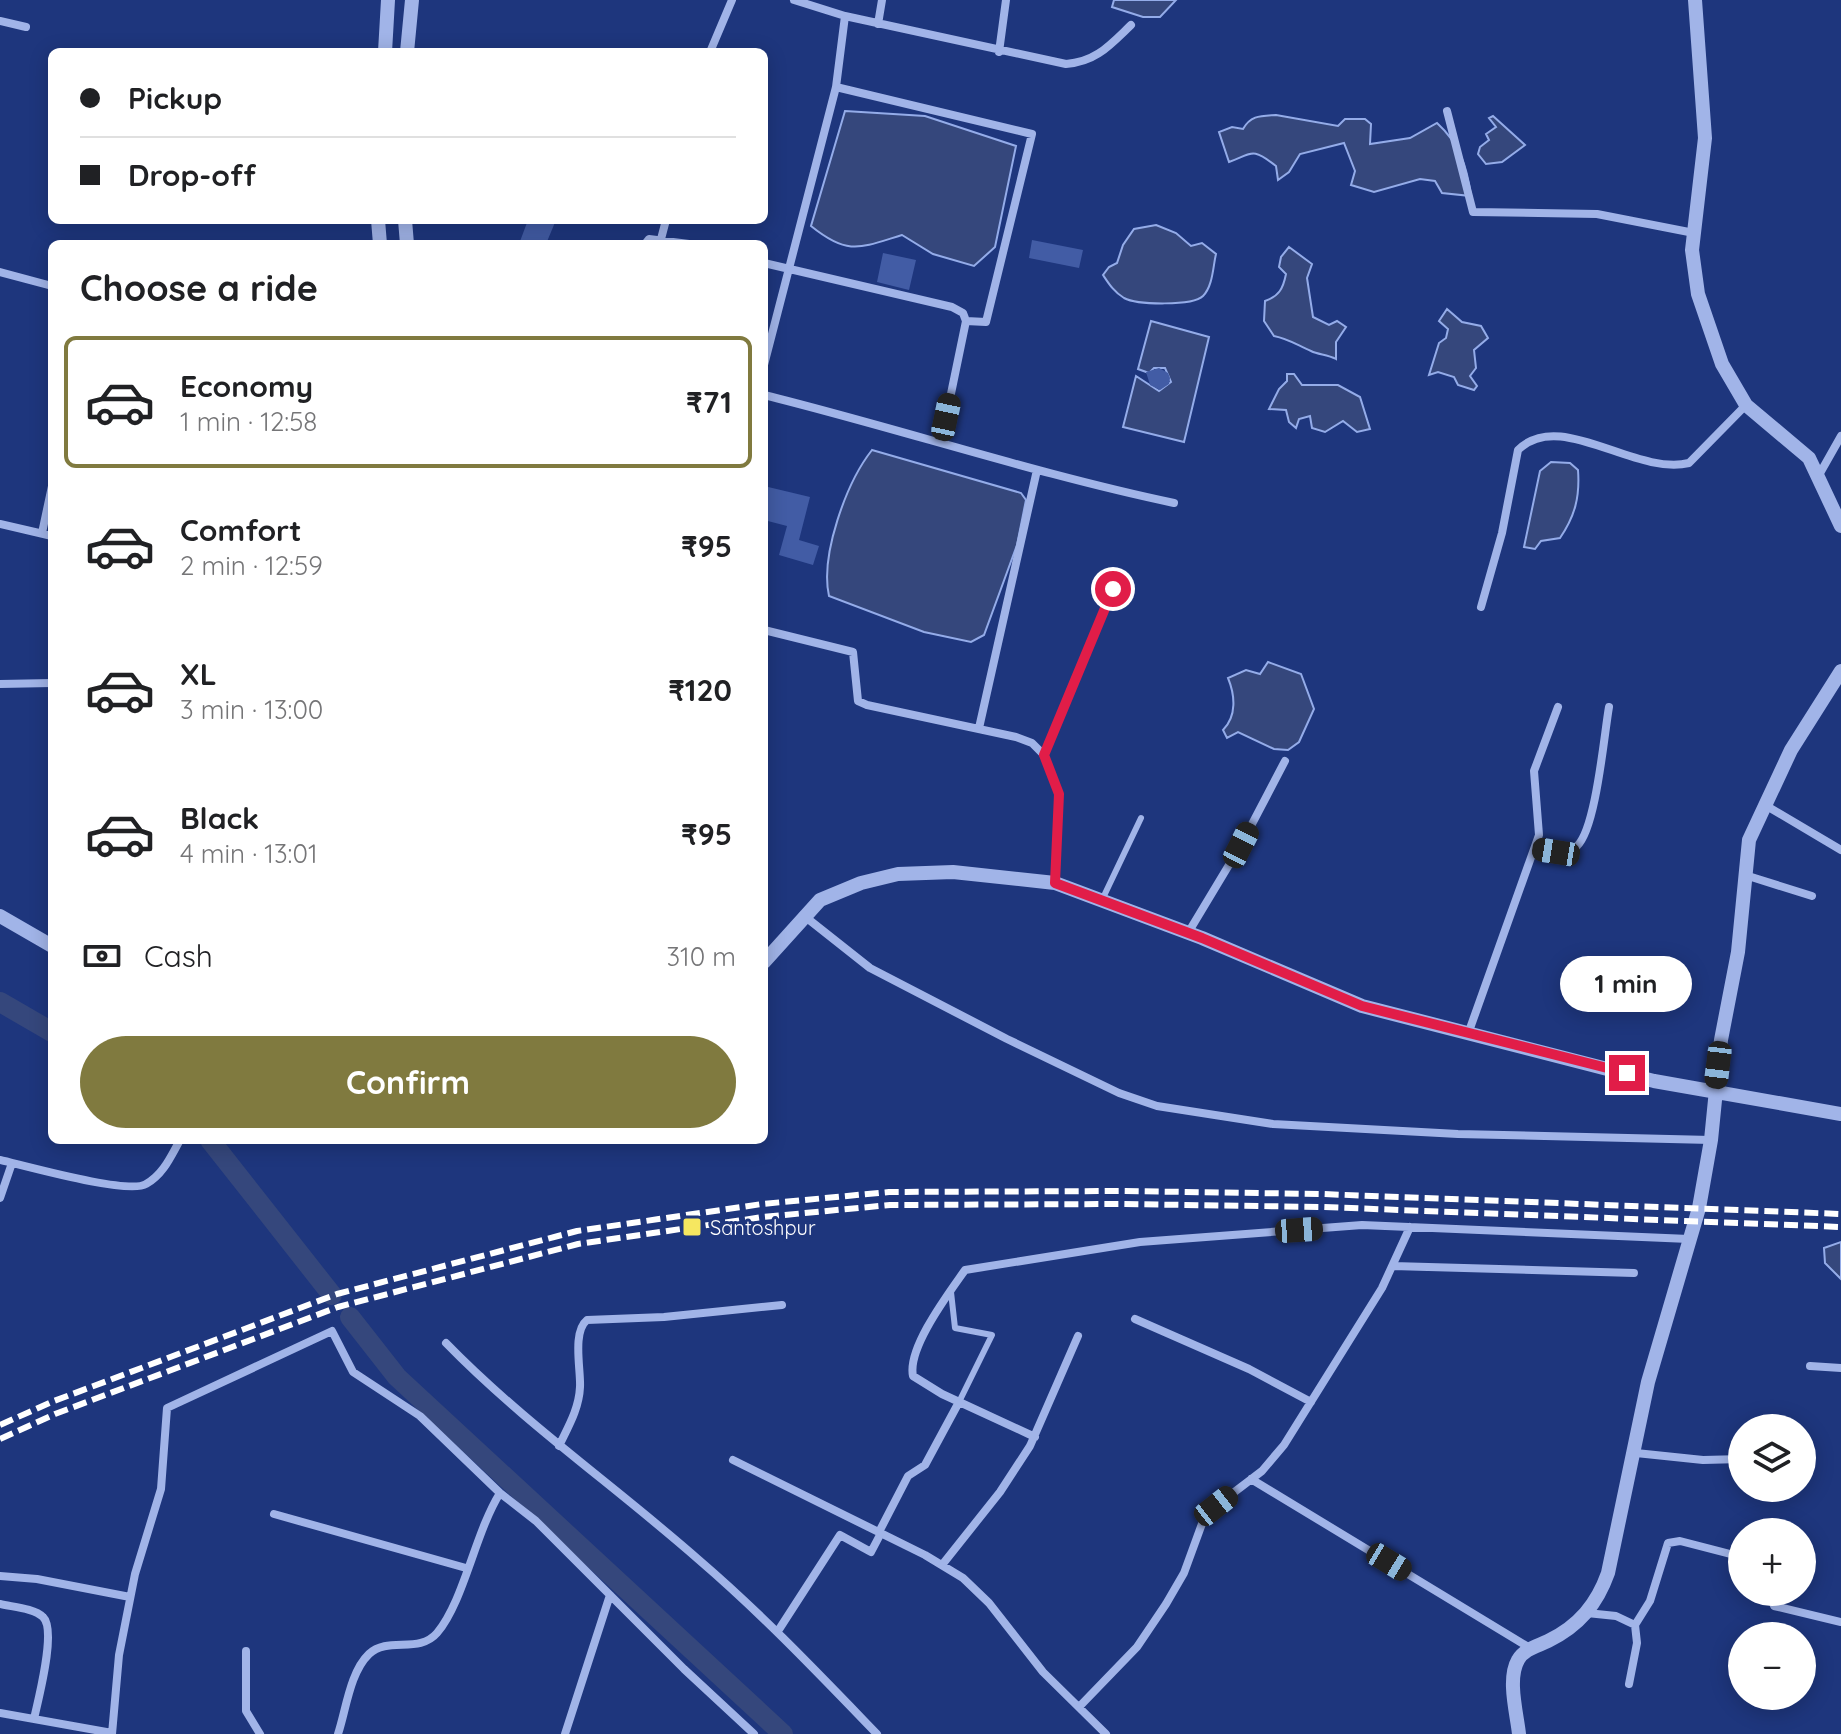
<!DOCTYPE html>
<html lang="en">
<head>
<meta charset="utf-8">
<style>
  :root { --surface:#fff; --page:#f2f2f2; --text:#202124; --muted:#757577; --line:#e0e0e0; --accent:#807a3f }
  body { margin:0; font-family:Quicksand,sans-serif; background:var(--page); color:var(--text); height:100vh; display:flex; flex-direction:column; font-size:30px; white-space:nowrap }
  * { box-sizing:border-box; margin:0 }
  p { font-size:26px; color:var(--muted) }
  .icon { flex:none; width:44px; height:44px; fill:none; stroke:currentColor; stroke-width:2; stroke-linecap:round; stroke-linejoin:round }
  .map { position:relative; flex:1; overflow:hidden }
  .panel { position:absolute; left:48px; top:240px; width:720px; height:904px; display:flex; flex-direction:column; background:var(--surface); border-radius:12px; box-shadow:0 4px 20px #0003 }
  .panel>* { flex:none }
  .hud { position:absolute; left:48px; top:48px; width:720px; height:176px; border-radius:12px; box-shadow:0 4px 20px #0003; display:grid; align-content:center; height:176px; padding:0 32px; background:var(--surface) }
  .controls { position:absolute; left:1728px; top:1414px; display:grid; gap:16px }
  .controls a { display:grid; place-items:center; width:88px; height:88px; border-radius:50%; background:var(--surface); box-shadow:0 4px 20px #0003; font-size:40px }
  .end { position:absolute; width:36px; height:36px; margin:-18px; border:10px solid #e11d48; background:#fff; box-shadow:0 0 0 4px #fff }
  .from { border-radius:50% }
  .bubble { position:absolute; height:56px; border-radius:28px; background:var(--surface); box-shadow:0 4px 20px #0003; font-size:26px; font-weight:700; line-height:56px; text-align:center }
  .car { position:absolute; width:24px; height:48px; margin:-24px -12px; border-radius:10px; box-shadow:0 0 6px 2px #0007; background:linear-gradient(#222 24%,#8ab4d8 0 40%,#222 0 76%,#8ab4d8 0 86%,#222 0) }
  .hud b { display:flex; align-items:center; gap:28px; height:76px; font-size:30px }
  .hud b+b { border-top:2px solid var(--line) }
  .hud i { width:20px; height:20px; background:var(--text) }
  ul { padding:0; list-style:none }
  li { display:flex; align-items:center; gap:24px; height:132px; margin:0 16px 12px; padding:0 16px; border:4px solid transparent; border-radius:12px }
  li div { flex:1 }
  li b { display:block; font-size:30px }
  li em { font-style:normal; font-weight:700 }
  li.active { border-color:var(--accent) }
  li>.icon { width:72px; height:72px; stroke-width:1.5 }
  h2 { padding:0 32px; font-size:36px; line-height:96px }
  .pay { display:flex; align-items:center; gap:20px; height:88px; padding:0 32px; font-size:30px }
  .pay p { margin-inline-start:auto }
  .action { display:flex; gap:16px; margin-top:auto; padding:16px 32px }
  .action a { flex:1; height:92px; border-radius:48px; background:var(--accent); color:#fff; font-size:32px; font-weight:700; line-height:92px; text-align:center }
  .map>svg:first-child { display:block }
</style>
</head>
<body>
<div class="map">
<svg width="1841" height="1734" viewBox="0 0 1841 1734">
  <rect width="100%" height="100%" fill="#1e367d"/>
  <path fill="#35477c" stroke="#94ace9" stroke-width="2" d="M1114,0H1176L1160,17H1143L1112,7Z
    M845,111L925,116L1016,146L995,247L974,266L933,254L902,235C860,248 848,256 811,226Z
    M1276,115L1338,126L1345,119H1365L1371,124L1370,144L1410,138L1437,123C1459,143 1467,166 1471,196L1442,193L1435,181L1420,179L1374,192L1351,185L1355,171L1344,143L1300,154L1289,172L1278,180L1276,166C1252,147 1253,153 1229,162L1219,132L1232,127L1243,129C1251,115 1261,116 1276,115Z
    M1493,116L1525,145L1502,162L1486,164L1478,154L1480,147L1489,140L1486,134L1496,127L1489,118Z
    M1156,225L1176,233L1191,246L1202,243L1216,254C1213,266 1213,286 1203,296C1193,306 1137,305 1124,298C1114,292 1109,284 1103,275L1109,267L1117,263L1123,245L1134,229Z
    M1289,247L1312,264L1307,278L1313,317L1329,325L1337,321L1346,327L1336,342V359C1327,354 1319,355 1311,351C1297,345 1289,339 1274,336L1264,321L1265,301C1279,296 1283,289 1286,274L1279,267L1281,257Z
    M1447,309L1462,322L1481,326L1488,338L1474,350L1476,368L1470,376L1477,386L1474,390L1458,385L1454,377L1438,372L1429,375L1439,343L1446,338L1448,329L1439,321Z
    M1151,321L1209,337L1184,442L1123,427L1136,376L1159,391L1171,382L1165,368H1154L1149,373L1138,369Z
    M1287,374H1294L1302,385H1338L1360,397L1370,429L1357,432L1343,421L1325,432L1312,428L1310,416L1299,419L1296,428L1289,422L1286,410L1269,409L1279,389L1287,381Z
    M872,450L1021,493L1026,500L1017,545L984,635L971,642L924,632L829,596C820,556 846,483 872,450Z
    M1551,462L1570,463L1578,470C1580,497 1575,516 1560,538L1541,541L1535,549L1524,547L1540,471Z
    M1268,662L1301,674L1314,709L1299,742L1288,750L1274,749L1238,732L1227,738L1223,730C1237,716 1235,695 1228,678L1246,670L1260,674Z
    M1841,1242V1279L1825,1263L1824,1248Z"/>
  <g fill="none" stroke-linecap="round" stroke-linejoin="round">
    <path stroke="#35477c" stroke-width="20" d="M0,1002L52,1032
      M210,1140L332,1295
      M350,1317L397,1377L783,1734"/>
  </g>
  <path fill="#425ca5" d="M528,220H556L546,244H519Z
    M1032,240L1083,250L1079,268L1029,258Z
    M883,253L916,260L909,290L877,282Z
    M1159,368L1168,373L1170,378L1169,384L1160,390L1150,385L1146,372Z
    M764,486L810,497L799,540L819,546L813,565L779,555L787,526L764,520Z"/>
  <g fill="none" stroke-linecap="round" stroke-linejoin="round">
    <path stroke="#a1b4e8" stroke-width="6" d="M1102,900L1141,818
      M951,1292L955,1328L992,1335L959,1402"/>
    <path stroke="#a1b4e8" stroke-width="8" d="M794,0L845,16L1066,64C1096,62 1110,45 1131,25
      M0,21L26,27
      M878,24L882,0
      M710,52L732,0
      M999,52L1006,0
      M836,87L1032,134L986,322L966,321
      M1447,111L1473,212L1597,214L1694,233
      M661,239L666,220
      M645,244L649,239L689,244
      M764,263L952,307L963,313L966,321L941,442
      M0,272L52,286
      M764,365L836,87L845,16
      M764,395C901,429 1036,474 1174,503
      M1819,475L1841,436
      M0,524L52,536
      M42,533L52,486
      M1481,607L1502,533L1518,450C1560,408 1634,476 1689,463L1746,405
      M764,630L853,652L858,701L867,705L1016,737L1032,743L1044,755L1059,794L1055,883
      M0,684L52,683
      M979,728L1037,470
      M1044,755L1113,589
      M1765,805L1841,850
      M1535,849C1547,851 1567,856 1577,846C1596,829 1604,735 1609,707
      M1745,875L1812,896
      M803,915L870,968L1007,1039L1119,1093L1157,1106L1273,1124L1458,1134L1711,1140
      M1188,933L1241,845L1285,761
      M1468,1034L1539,835L1534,771L1558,707
      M0,1160C26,1166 129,1195 146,1184C163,1175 171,1156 180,1140
      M0,1198L12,1163
      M1393,1266L1634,1273
      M1135,1319L1249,1369L1311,1402
      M446,1343C524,1423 615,1486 699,1560C762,1614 819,1674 877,1734
      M1810,1366L1841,1368
      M1035,1437L942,1394L913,1376C907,1348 949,1293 965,1270L1140,1242L1362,1225L1689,1239
      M559,1446C568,1427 579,1409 580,1387C581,1370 572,1332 587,1320L664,1317L782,1305
      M1636,1453L1703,1460L1742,1459
      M733,1460L925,1555L963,1578L989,1603L1043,1672L1106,1734
      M1251,1479L1530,1648
      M274,1514L466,1568
      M879,1532L908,1476L925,1465L959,1402
      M942,1565L1000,1492L1030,1446L1078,1336
      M0,1576L37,1579L130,1597
      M1770,1592L1774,1606L1841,1622
      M0,1604C12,1607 34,1608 43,1617C57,1630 38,1700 34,1719
      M1587,1613L1616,1616L1635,1625L1637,1643L1629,1684
      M1635,1625L1650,1601L1668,1543L1680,1541L1742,1557
      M778,1631L840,1535L871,1552L881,1533
      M246,1651V1711L260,1734
      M1079,1707L1137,1647L1166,1604L1184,1573L1203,1521L1216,1506L1262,1471L1284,1445L1382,1288L1410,1227
      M0,1713L112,1733
      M112,1734L119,1655L135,1574L161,1489L167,1408L332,1331L353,1372L420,1416L500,1493L536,1521L684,1669L754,1734
      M338,1734C346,1710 350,1672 369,1654C388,1636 419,1654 437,1633C464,1601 475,1533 500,1493
      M565,1734L610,1595"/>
    <path stroke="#a1b4e8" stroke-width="14" d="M1695,0L1705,138L1692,250L1698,294L1722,364L1746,405L1809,458L1841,526
      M385,52L388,0
      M407,52L412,0
      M378,220L380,244
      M405,220L407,244
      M0,916L52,946
      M764,962L820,900L861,883L898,874L953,872L1055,883L1202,938L1362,1006L1654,1081L1841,1114
      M1519,1734C1517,1714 1507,1679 1518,1660C1524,1649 1538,1646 1548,1641C1579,1626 1597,1604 1608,1573L1648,1382L1699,1208L1711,1140L1721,1040L1738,952L1749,840L1791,750L1841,671"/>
    <path stroke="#fff" stroke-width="6" stroke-dasharray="14 6" stroke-linecap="butt" d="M0,1425L54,1401L337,1294L577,1231L762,1204L889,1192L1120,1191L1322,1194L1841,1214
      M0,1439L55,1414L338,1307L578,1244L763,1217L890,1205L1122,1204L1323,1207L1841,1227"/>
  </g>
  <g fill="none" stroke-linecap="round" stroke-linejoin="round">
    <path stroke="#e11d48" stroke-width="10" d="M1113,589L1044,755L1059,794L1055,883L1202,938L1362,1006L1627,1073"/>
  </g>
  <rect fill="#f6e760" stroke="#1e367d" stroke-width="3" x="682" y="1217" width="20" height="20" rx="4"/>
  <g text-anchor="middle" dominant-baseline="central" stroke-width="6" stroke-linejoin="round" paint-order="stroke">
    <g font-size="20" fill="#fff" stroke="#1e367d" text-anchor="start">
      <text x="710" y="1227">Santoshpur</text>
    </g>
  </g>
</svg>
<div class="controls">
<a><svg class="icon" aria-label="layers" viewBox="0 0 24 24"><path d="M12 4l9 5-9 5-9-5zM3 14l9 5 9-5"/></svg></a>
<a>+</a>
<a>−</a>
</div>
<i class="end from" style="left:1113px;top:589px"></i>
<i class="end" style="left:1627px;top:1073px"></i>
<div class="bubble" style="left:1560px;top:956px;width:132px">1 min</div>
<i class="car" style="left:946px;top:417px;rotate:12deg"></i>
<i class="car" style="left:1241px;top:845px;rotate:27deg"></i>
<i class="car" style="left:1556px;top:852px;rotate:279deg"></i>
<i class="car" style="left:1718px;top:1065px;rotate:187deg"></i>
<i class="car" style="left:1299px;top:1230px;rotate:86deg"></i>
<i class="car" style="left:1216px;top:1506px;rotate:52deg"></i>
<i class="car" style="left:1389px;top:1562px;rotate:121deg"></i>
<div class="hud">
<b><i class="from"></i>Pickup</b>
<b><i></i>Drop-off</b>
</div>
<section class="panel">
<h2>Choose a ride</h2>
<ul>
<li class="active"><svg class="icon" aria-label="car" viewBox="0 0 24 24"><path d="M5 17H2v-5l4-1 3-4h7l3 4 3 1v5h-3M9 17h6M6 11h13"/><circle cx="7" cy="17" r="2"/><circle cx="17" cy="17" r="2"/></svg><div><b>Economy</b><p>1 min · 12:58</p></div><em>₹71</em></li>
<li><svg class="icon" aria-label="car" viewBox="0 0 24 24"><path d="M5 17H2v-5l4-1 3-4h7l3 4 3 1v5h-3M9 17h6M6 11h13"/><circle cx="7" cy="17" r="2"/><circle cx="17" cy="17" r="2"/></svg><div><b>Comfort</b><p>2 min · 12:59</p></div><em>₹95</em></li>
<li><svg class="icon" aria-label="car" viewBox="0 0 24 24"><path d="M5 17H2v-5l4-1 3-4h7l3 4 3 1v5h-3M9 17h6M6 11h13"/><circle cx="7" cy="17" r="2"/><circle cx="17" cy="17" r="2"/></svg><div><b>XL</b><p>3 min · 13:00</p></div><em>₹120</em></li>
<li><svg class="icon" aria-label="car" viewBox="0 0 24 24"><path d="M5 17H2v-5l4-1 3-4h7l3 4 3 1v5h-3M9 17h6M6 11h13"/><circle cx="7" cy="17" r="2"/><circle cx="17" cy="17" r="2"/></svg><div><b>Black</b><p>4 min · 13:01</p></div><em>₹95</em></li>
</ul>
<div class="pay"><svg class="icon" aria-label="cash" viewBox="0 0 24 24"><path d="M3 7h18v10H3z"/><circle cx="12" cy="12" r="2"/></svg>Cash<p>310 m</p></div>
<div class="action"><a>Confirm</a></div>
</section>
</div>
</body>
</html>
